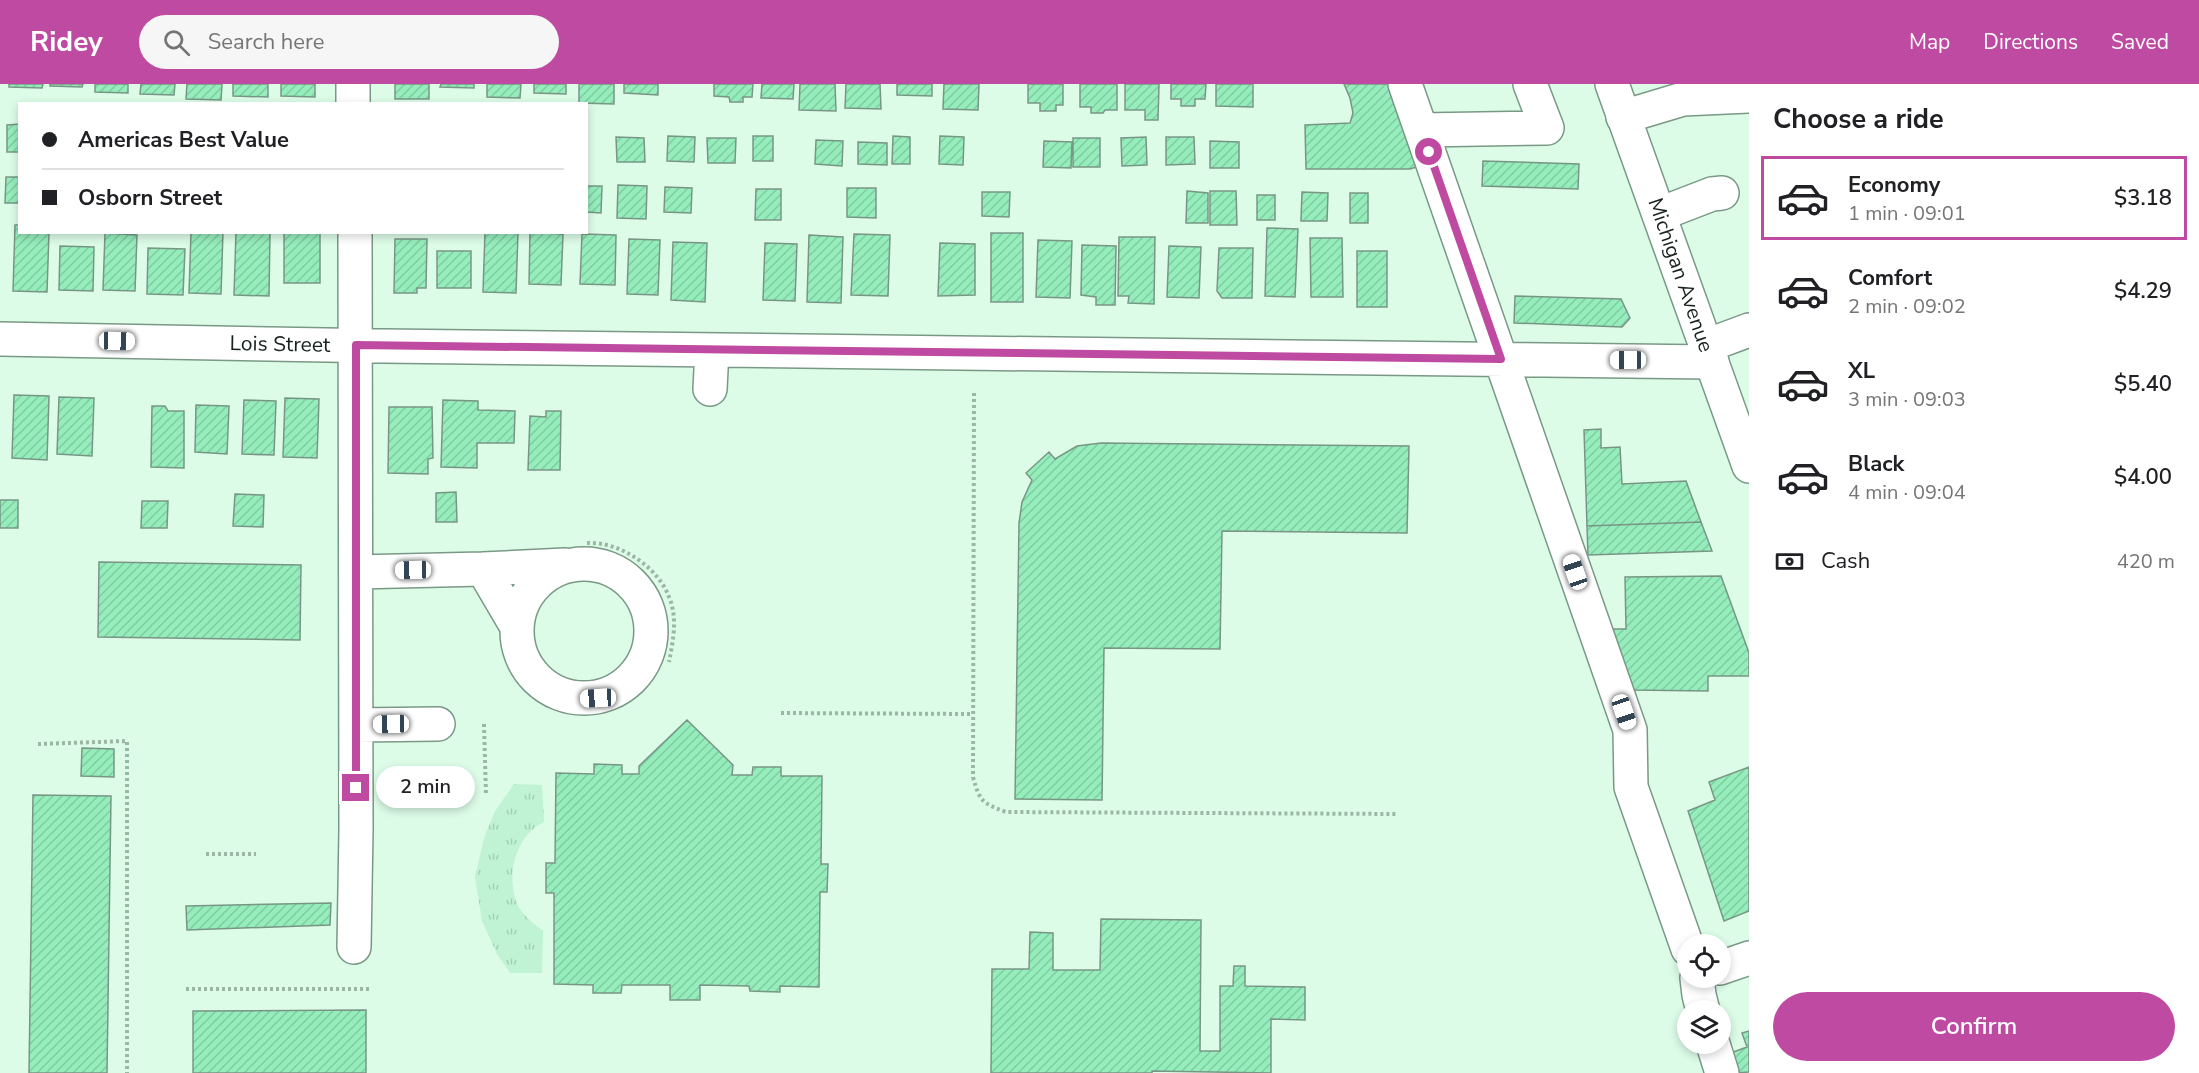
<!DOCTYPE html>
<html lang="en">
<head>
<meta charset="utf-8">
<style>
  :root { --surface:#fff; --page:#f6f6f6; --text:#202124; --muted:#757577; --line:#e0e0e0; --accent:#bf4aa1 }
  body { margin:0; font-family:"Nunito Sans",sans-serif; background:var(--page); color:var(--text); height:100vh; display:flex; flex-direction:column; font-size:22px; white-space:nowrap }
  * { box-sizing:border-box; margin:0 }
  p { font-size:20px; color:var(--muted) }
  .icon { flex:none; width:33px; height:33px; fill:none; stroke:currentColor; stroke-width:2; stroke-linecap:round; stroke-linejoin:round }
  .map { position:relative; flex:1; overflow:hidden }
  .details { display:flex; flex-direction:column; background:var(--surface); width:450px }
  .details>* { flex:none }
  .banner { position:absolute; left:18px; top:18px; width:570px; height:132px; border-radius:0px; box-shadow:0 3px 9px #0003; display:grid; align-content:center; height:132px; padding:0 24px; background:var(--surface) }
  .fabs { position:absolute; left:1677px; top:850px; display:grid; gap:12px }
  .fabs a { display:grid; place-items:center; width:54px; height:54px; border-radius:50%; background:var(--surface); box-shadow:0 3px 9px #0003; font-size:30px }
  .end { position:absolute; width:27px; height:27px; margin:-14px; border:8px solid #bf4aa1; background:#fff; box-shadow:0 0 0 3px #fff }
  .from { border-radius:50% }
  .bubble { position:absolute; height:42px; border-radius:21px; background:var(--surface); box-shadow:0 3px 9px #0003; font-size:20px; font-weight:600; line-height:42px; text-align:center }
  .car { position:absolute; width:18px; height:36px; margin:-18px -9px; border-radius:8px; box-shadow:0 0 4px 2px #0007; background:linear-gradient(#fff 24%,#345 0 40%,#fff 0 76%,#345 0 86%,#fff 0) }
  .banner b { display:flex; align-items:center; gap:21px; height:57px; font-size:22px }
  .banner b+b { border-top:2px solid var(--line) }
  .banner i { width:15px; height:15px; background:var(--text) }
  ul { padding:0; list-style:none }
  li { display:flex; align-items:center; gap:18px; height:84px; margin:0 12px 9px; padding:0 12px; border:3px solid transparent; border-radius:0px }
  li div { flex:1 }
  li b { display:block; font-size:22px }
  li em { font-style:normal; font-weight:600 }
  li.current { border-color:var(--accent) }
  li>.icon { width:54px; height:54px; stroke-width:1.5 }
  h2 { padding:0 24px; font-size:27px; line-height:72px }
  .pay { display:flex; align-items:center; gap:15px; height:66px; padding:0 24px; font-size:22px }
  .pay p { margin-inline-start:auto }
  .cta { display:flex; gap:12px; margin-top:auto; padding:12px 24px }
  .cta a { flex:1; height:69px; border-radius:36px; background:var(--accent); color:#fff; font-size:24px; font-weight:600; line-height:69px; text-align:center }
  header { display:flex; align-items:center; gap:36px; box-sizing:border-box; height:84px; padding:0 30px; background:var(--accent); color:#fff }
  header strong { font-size:28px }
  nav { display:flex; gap:33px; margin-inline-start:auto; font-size:21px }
  .search { width:420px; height:54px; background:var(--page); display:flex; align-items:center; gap:15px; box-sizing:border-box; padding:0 21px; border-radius:33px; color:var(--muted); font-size:22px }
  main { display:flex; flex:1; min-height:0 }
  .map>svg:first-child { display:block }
</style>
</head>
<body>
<header>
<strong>Ridey</strong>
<div class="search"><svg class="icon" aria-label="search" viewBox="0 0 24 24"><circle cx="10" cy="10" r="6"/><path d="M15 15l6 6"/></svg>Search here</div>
<nav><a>Map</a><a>Directions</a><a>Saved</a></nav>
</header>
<main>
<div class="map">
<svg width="1749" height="989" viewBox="0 0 1749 989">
  <defs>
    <pattern id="park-tufts" width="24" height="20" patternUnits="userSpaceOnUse" patternTransform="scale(1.5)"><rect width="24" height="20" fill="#bff3d4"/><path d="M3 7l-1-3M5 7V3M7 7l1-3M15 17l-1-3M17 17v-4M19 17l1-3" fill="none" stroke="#a3d0b5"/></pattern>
    <pattern id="building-hatch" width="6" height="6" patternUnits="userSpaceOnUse" patternTransform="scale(1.5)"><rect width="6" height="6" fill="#95edbc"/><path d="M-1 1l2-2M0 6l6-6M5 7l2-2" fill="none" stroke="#80cba1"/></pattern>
  </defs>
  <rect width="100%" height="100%" fill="#dcfce8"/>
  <path fill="url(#park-tufts)" d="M514,700L542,701L544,738C513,752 503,801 522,828C527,835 536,841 543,847L542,889H510L497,870L482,837L475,793L484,754L495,727Z"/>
  <path fill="url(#building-hatch)" stroke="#789684" stroke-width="1.5" d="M9,0H43L42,4L9,3Z
    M50,0H83L82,3L50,2Z
    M95,0H128V9L95,8Z
    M141,0H175L174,11L140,10Z
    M187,0H222L221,16L186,15Z
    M233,0H268V13L233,12Z
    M281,0H315V13L281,12Z
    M395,0H429V15H395Z
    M441,0H474V4L440,3Z
    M487,0H521L520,14L487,13Z
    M534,0H566V10L534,9Z
    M579,0H614V20L579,19Z
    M624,0H658V11L624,9Z
    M714,0H753L752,13H743V18H730L729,13L714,12Z
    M762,0H794L793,15L761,14Z
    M800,0H835L836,27L799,26Z
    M846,0H880L881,25L845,24Z
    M897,0H932V12L897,11Z
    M944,0H979L978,26L943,25Z
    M1028,0H1063V21H1056V27H1040V19H1028Z
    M1080,0H1117V26H1105L1103,29H1091V23H1080Z
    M1125,0H1159L1158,36H1145V26H1125Z
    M1171,0H1206L1205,15H1195V22H1181V15H1171Z
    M1216,0H1253V23L1216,22Z
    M1344,0H1391L1420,82L1410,85H1306L1305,41L1350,39L1353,29L1350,14Z
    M20,40V68H7V41Z
    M668,52L695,53L694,78L667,77Z
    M753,52H773V77H753Z
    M893,52L910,53V80H892Z
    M940,52L964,53L963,81L939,80Z
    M616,53L644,54L645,78H617Z
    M1146,53L1147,81L1122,82L1121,54Z
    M1166,53H1194L1195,80L1166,81Z
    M707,54H736L735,79H708Z
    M1073,54H1100V83H1073Z
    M816,56L843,57L842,82L815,80Z
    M1044,57L1072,58L1071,84L1043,83Z
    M1210,57L1239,58V84H1210Z
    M858,58L887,59V81L858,80Z
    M1483,77L1579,80L1578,105L1482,102Z
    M6,93H20V119H5Z
    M618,101L647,102L646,135L617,134Z
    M586,102H602L601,129L586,128Z
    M665,103L692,104L691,129L664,128Z
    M847,104H876V134L847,133Z
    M756,105H781V136H755Z
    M1187,107L1208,109V139H1186Z
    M1210,107H1236L1237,141H1210Z
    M982,108H1010L1009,133L982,132Z
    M1302,108L1328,109L1327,137H1301Z
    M1350,109H1368V139H1350Z
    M1257,111H1275V136H1257Z
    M15,141H20V148H49L47,208L13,207Z
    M1267,144L1298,145L1295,213L1265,212Z
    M191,148H223L221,210L189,209Z
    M236,148H270L269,212L234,211Z
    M284,148H320V199H284Z
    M485,148H518L516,209L483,208Z
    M530,148L563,150L561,201L529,200Z
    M105,149L137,151L135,207L103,206Z
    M991,149H1023V218H991Z
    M582,150L616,151L615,201L580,200Z
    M854,150L890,151L888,212L851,211Z
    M809,151L843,153L841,219L807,218Z
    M1119,153H1155L1154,220L1128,219L1129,212H1118Z
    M1310,154H1342L1343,213H1311Z
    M395,155H427L426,204H417V209H394Z
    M629,155L660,156L658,211L627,210Z
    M1038,156L1072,157L1070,214L1036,213Z
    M673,158L707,159L705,218L671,216Z
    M765,159L797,160L795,217L763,216Z
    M940,159L975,160V211L938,212Z
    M1082,161L1116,162L1115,221H1096V213L1081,211Z
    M60,162L94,163L93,207L59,206Z
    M1169,162L1201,163L1199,214L1167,213Z
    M148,164L185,165L183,211L147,210Z
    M1219,164H1253L1252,214H1222L1217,207Z
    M437,167H471V204H437Z
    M1357,167H1387V223H1357Z
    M1515,212L1621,215L1630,234L1622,243L1514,239Z
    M14,311L49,312L47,376L12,374Z
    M59,313L94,314L92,372L57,370Z
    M285,314L319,315L317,374L283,373Z
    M244,316L276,317L274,371L242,370Z
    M443,316L478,317V326L515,327L514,359H477V384L441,383Z
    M196,321L229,322L227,370L195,368Z
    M152,322H165L168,327H184V384L151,383Z
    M389,323H432L433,374L428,375V390L388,389Z
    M546,327H561L560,386H528L530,332L546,333Z
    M1601,345V364L1620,363L1622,400L1686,397L1701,438L1587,442L1584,346Z
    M1101,359L1409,362L1407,449L1222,447L1220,565L1104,564L1102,716L1015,715L1019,439L1022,418L1032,396L1026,389L1049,368L1055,375L1077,362Z
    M456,408L457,438H436V409Z
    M235,410L264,411L263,443L233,442Z
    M0,416H18V444H0Z
    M142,417H168L167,444H141Z
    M1701,438L1712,467L1588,471L1587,442Z
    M99,478L301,481L300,556L98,553Z
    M1721,492L1749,569V592H1708V607L1631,606L1612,545H1626L1625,493Z
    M687,636L733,681L732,691H752L753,683H781V692H822L821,780H828L827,808H820L819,903L780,902V908L750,907L749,902L700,901V916H670V901H622L621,909H593V901L554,900V809H546V779H555L556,689L594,690V680L622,681V690H639V682Z
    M82,664L114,665V693L81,692Z
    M1749,683V827L1724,837L1688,727L1715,716L1709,698Z
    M33,711L111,712L107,989H29Z
    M331,819L330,841L187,846L186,822Z
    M1101,835L1201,836L1200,967H1220V902H1233L1234,882H1245V902L1305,903V936L1271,935V989L1152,987V989H991L992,885H1029L1030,848L1053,849V886H1100Z
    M366,926V989H193V927Z
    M1749,947V988L1735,989L1728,970L1747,963L1742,949Z"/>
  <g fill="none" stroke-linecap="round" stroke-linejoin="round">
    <g stroke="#7a9886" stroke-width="36">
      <path id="minor" d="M353,0V20
        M1405,0L1630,646L1631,703L1688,865
        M1623,33L1683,15L1749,12
        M1421,46L1547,44L1530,0
        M1660,130L1712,110L1722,109
        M0,255L384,262L1712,278
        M1706,262L1749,246
        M710,305L712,266
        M517 547a67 67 0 1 1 134 0a67 67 0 1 1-134 0Z
        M483,485L565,481
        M356,488L483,485L517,543
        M356,641L438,640
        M354,863L356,746L355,148
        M1720,884L1749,874
        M1697,894L1699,911L1703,927
        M1713,960L1722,989"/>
    </g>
    <g stroke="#7a9886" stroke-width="36">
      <path id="major" d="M1612,0L1749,382"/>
    </g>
    <path stroke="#9cb6a6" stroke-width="4" stroke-dasharray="3 3" stroke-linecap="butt" d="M974,309L973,693C980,718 982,719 1006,728L1397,730
      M587,459C619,457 658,483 669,513C678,534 673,557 669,578
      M781,629L973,630
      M484,640L486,711
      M38,660L127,657V989
      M206,770H256
      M186,905H371"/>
    <use href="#minor" stroke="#fff" stroke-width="33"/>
    <use href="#major" stroke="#fff" stroke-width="33"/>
  </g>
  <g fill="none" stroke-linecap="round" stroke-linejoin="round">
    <path stroke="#bf4aa1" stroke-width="8" d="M356,704V261L1501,275L1429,68"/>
  </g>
  <g text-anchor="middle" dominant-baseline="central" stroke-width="4.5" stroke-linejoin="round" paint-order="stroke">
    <g font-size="21" fill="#17231c" stroke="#fff">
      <text transform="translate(1681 191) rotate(71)">Michigan Avenue</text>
      <text transform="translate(280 260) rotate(1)">Lois Street</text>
    </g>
  </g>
</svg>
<div class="fabs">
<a><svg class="icon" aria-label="locate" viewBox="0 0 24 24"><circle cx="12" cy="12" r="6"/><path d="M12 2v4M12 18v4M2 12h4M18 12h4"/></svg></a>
<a><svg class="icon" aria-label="layers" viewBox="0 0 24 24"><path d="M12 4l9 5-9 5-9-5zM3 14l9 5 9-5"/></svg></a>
</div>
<i class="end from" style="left:1429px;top:68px"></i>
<i class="end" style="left:356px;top:704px"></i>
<div class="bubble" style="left:376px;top:682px;width:99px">2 min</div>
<i class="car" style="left:117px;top:257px;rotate:91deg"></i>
<i class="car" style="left:1628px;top:276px;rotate:270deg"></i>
<i class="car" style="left:413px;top:486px;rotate:269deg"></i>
<i class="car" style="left:1575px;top:488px;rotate:341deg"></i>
<i class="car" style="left:598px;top:614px;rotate:267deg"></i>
<i class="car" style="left:1624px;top:628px;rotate:161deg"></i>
<i class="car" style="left:391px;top:640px;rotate:269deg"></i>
<div class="banner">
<b><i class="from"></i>Americas Best Value</b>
<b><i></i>Osborn Street</b>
</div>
</div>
<section class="details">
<h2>Choose a ride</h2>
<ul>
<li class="current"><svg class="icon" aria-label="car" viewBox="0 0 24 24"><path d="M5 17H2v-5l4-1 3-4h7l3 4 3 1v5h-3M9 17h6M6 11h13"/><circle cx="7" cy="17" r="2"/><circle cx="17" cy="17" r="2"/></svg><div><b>Economy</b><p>1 min · 09:01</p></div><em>$3.18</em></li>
<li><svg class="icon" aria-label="car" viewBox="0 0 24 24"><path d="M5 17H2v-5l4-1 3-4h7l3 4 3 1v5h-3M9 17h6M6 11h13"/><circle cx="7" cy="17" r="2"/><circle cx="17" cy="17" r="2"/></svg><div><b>Comfort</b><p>2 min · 09:02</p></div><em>$4.29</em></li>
<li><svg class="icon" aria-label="car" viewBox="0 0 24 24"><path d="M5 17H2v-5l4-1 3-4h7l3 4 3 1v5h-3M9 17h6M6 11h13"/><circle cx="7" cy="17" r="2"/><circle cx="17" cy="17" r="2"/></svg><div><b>XL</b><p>3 min · 09:03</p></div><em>$5.40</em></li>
<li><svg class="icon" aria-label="car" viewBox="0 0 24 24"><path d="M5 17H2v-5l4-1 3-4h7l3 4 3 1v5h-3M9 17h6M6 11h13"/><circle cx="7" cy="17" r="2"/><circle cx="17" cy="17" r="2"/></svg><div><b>Black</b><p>4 min · 09:04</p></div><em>$4.00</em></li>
</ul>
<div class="pay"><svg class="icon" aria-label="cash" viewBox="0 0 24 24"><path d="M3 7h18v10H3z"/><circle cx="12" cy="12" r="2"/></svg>Cash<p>420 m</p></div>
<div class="cta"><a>Confirm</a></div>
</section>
</main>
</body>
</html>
